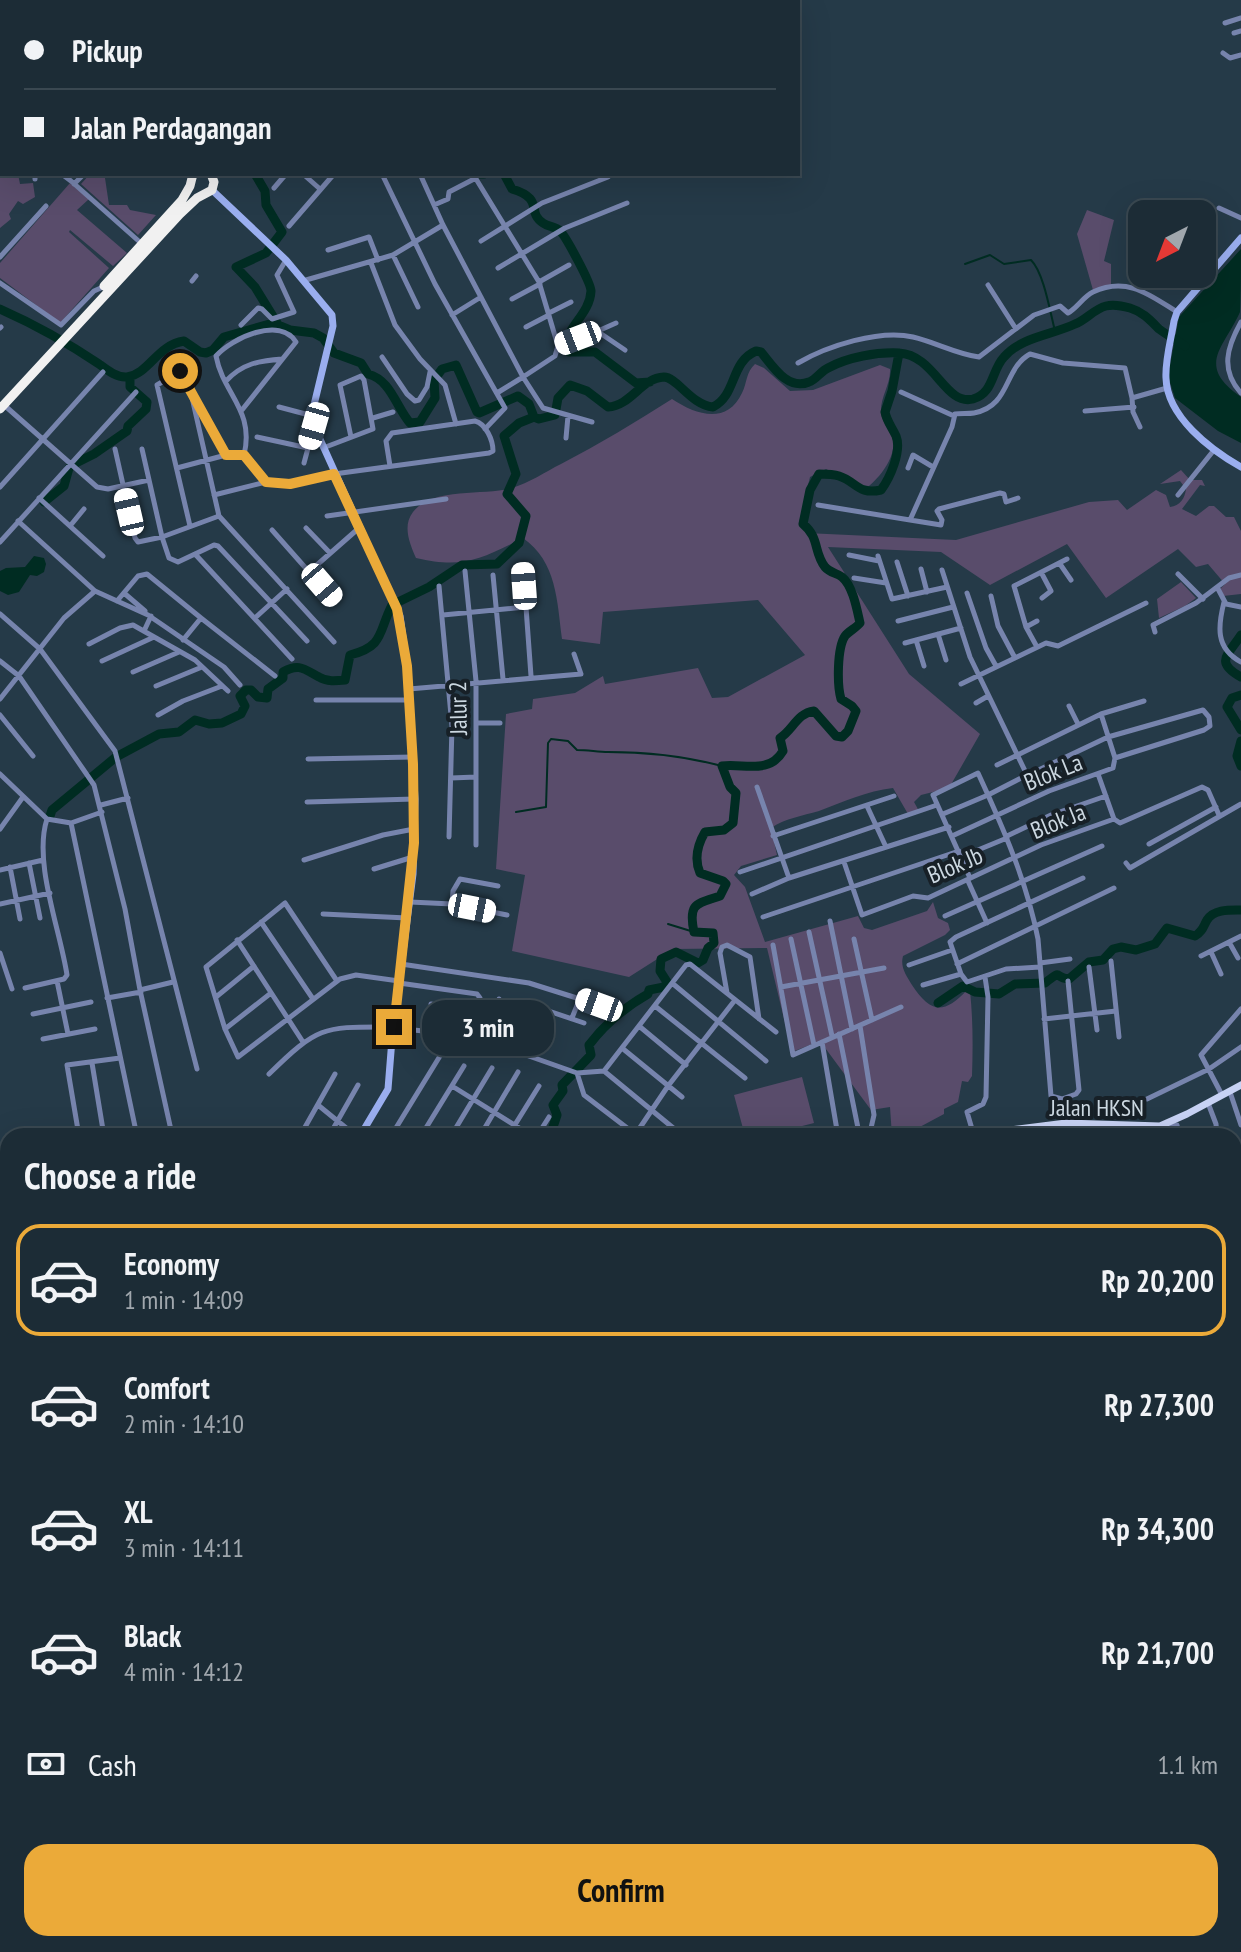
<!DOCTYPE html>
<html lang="en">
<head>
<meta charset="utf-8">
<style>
  :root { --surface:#1c2c36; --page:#293842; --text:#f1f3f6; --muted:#a0a7ad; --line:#3a4851; --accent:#ebaa39 }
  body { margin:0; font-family:"PT Sans Narrow",sans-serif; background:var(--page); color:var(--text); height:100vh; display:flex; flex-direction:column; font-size:30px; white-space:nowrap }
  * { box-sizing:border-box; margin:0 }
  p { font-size:26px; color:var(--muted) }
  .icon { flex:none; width:44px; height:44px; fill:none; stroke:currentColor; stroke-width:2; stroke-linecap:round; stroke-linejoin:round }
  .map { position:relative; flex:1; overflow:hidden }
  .details { position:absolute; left:0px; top:1128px; width:1242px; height:824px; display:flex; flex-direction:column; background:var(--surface); border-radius:24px 24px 0 0; box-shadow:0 8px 32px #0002,0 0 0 2px var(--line) }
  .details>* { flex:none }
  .guide { position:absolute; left:0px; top:0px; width:800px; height:176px; box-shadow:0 8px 32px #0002,0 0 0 2px var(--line); display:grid; align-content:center; height:176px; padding:0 24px; background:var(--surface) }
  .needle { width:52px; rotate:222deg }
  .fabs { position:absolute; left:1128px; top:200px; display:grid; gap:16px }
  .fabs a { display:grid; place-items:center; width:88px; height:88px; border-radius:16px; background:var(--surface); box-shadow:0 8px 32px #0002,0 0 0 2px var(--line); font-size:40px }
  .end { position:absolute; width:36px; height:36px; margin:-18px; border:10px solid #ebaa39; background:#111; box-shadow:0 0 0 4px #111 }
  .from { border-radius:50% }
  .bubble { position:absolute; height:56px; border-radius:24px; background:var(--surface); box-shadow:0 8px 32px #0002,0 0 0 2px var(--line); font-size:26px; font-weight:700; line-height:56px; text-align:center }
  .car { position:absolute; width:24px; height:48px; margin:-24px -12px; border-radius:10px; box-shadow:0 0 6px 2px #0007; background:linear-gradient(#fff 24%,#345 0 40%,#fff 0 76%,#345 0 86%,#fff 0) }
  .guide b { display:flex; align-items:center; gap:28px; height:76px; font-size:30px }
  .guide b+b { border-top:2px solid var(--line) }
  .guide i { width:20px; height:20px; background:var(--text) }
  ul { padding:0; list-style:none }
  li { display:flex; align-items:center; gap:24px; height:112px; margin:0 16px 12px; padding:0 8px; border:4px solid transparent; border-radius:24px }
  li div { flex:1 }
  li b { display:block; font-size:30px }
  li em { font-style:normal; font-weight:700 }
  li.on { border-color:var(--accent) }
  li>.icon { width:72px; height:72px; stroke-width:1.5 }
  h2 { padding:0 24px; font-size:36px; line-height:96px }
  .pay { display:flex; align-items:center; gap:20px; height:88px; padding:0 24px; font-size:30px }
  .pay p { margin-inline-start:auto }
  .action { display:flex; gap:16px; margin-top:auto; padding:16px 24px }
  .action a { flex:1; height:92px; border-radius:24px; background:var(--accent); color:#111; font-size:32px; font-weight:700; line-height:92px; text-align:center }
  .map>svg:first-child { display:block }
</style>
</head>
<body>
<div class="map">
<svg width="1241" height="1952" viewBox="0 0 1241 1952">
  <rect width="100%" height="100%" fill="#253a48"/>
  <path fill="#594c6b" d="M0,41L2,174H18L20,184L33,183L35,197L23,204L18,201L9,214L11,219L0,228Z
    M90,174H108L105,178L109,205H127L130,210L156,215L138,235L81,184Z
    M70,183L89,199L77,210L127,253L113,266L70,230L69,232L109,268L60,323L0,278V263Z
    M1087,210L1114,220L1104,261L1111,264V285L1093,290L1077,234Z
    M755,364L764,368L790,391L813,390L880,365L890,369C891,384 880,397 881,413C882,422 889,428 892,436C898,454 882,475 869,486L859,485L826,469L810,477L799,523L806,533L956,540L1089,502L1118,500L1127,510L1156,490L1166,495L1170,507C1180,506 1185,498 1186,489L1180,481L1160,484L1181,470L1190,480H1202L1205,486L1200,485L1182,509L1196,516L1209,506H1214L1226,517H1234L1241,531V594L1223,596L1220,589L1225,584L1208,564L1196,567L1178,549L1106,598L1067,544L990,585L941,552L828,547L909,674L980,734L949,788L921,795L914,802L919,811L908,814L893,788C867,791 843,802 819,811C802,816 786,818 771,828L777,855L741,866L734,875L745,887L765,942L858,916L864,928L872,930L927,911L933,902L938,918L948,923L950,930L945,935L903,956C900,967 906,975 912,985C930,1012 943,1016 967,990L970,991C973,1019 973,1047 972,1076L968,1082L962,1081L958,1102L944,1109V1114L903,1136H892L890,1107L871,1110L820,1041L792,1052L767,948L673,949L629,977L512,951L525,875L496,869L506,714L532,709L533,699L575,693L603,676L605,684L698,668L712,698L728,697L805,655L758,600L603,612L600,644L562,639C557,601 557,562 523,538C481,559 463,569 416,558C410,544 402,526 413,512C432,487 485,496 512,488C529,483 545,472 561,464C599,444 636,422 672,399C696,415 727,425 742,393C747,383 746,372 755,364Z
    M1181,582L1196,598L1185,606L1159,618L1157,599Z
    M802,1077L814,1123L763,1136H745L734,1095Z"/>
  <path fill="#002c22" d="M1241,249C1241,265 1241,298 1240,312C1224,348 1195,365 1241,397V443L1218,431L1175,398L1168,376L1179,317Z
    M34,556L44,558L46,564L44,572L37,576L30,575L19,592L8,595L0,591V571L6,568L25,567Z
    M0,1521H8V1575L0,1573Z
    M1238,1818L1241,1820V1952H1106L1114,1944H1234V1822Z
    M0,1932H8V1944H85L76,1952H0Z"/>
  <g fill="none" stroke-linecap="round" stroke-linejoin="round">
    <path stroke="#002c22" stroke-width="2" d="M965,264L990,255L1004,264L1031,260C1044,273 1050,312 1055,331
      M516,812L546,807L548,743L551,739L568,741L577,750C588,750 598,752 608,752C646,752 684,756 722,766
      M668,924L694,932"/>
    <path stroke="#002c22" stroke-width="9" d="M255,174L265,191L266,205L282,232L266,253L236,267L255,287L279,326
      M479,174H484
      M504,174L512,189C545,199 526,212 543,223C548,227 555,226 560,231C565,235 591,283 591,291C590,313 568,326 565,346L569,352H595L636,383L650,382
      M0,309C34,324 68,343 99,364C107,370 117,378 127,377C149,374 157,345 184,341L200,352L206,353L213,350L224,337L273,323L290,330L314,333L323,338L334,353L361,363L368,374C391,380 396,407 410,423L420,422L435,398L434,380L442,369L456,365L477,412L479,413L518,396L529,404L534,417
      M72,465L94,454L127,431L128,426L146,409L147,402L130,387V377
      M44,502L64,486L69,468
      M1241,635C1228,655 1214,662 1241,677
      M1241,695L1232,698L1227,707L1241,730
      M1241,741L1237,756L1241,766
      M50,816L52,810L116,757L159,734L179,732L195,720L209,724L222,723L241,714L245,706L240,696L246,690H251L258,697L267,698L268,689L283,678V672C299,663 304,669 319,677C327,682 336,681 345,680L350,655C385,646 378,632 392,605L429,587L462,565L497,564L519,543L526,516L507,494L516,474L504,436L519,423L534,417L539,419L555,415L558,398L570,385L587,391L608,407C631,406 641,378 664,377C677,377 691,405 713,407C737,395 730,362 756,351L761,352C772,365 787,391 809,382C816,380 821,371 828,368C848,357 877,352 899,353C935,355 945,406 973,399C994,393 991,371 1004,357C1021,337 1052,335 1075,324C1086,320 1094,309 1106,306C1114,304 1123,306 1130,308C1143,312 1150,320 1159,329C1167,335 1176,340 1185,346
      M938,1003L963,986L975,992L999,994L1015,984L1045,983C1064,968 1053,978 1069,979L1089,962L1103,960L1113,949L1121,947L1136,950L1155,944L1167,928L1195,936C1203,931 1203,927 1207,920C1214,909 1230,910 1241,910
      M550,1136L557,1115L553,1105L563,1091L562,1085L591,1055L589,1045C605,1024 625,1007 648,994L649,990L664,987L667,982L660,971L661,959L676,952L698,963L703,960L708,948L714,943L713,933L694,932C688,903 696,904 720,896L726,884L723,881L700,873C694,859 698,844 705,832L724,830L733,823L736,793L730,787L722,766C743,763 769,775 783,751L780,738C793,730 797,713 814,711L836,736L842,737L848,731L856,711L852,706L841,699C837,685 837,648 845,636C849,631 856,628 860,623C857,610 853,586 842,577C837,573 830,573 825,567C813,551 820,538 803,524L810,490L819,474C826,474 833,474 839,476C857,482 858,495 881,490C890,478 902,451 896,436C892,427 887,422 885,412L892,391L899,353
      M1234,1347L1241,1348
      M1234,1589L1241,1588
      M846,1944L857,1952"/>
    <path stroke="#7784ad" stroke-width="5" d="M121,0L123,2
      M159,0L160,2
      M538,0L540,2
      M688,0V2
      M788,0L789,2
      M190,2L192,0
      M233,2L234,0
      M282,2L284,0
      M440,2L442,0
      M487,2L489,0
      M577,2L579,0
      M622,2V0
      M1225,23L1241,18
      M1234,33L1241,31
      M1223,53L1230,58L1241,55
      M35,174V179
      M52,174L63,175L71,181L142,244
      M303,174L320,189
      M382,174L435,284L505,408L485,429
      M420,174L443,225L523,377L497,393
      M473,174L539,282L558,346
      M74,184L84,174
      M274,188L286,174
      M434,205L448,199L449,192L476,178
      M1219,208L1241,218
      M289,226L334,174
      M481,241L542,203L608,177
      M328,250L369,237L378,260
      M393,255L418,307
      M0,257L46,206
      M371,263L395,325L420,359L445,385L456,424
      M498,268L565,228L627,203
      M306,280L393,255L443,225
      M192,281L196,276
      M539,282L569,265
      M0,283L61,325L94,291L103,287
      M988,285L1016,329
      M512,299L540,284
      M549,313L571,302
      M452,315L481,297
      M1241,322C1227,347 1220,370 1241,393
      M241,325L258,308L262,309L272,319L294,312L277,275L286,260
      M526,327L549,315
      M0,328L1,327
      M598,331L616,323
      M558,346L555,356L523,377L543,408L592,422
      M558,346L597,331L625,350
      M382,357L407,394L415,401L419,400L427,387L430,372
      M798,363C827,346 880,329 913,337C935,342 956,354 979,357L1034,315L1060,306L1068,313C1077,308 1083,297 1093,292C1127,276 1150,295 1177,312
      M226,381C243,363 259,361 282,359
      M901,392L954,416
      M194,397L226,455
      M1132,398L1133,412L1140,427
      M4,405L97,487L108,489L149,480
      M279,407L313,416
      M242,410L296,342C280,316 232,338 216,356C223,394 255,410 244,455
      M1085,411L1134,407
      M373,418L393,412
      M257,437L308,448
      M566,438L568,416
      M323,448L373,429L364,380L361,376L340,385L351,437
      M115,449L135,538L138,542L162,537L219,516L334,642
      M142,449L162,537L169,558L178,562L214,545L218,546L307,641
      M304,463L314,426
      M177,468L226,455H244L266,482
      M908,468L913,455L933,467
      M0,487L103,372
      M214,495L266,482L290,484L334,474L489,453L493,451C493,440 486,424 475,421L392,433L386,441L390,466
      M1178,495L1214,450
      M39,498L103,556
      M818,505L910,520L952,427L955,414C961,413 968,414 974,413C1011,406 1003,369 1030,354L1063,363L1125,368L1132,398L1167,388
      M327,516L446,499
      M910,520L941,525L942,520L937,511L939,509L1000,493L1004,494L1006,502L1018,498
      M18,521L95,591L148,615L224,667L240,685
      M70,526L84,509
      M190,526L157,385L179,372L184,373L188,380L219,516
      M306,528L330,553
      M272,530L333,599
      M0,542L136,392
      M195,554L292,659
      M849,555L879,561
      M878,556L892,599L947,587
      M897,562L908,596
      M1060,564L1071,580
      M523,566L531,676
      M921,569L927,592
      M942,570L970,657L1027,775L988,795C1009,842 1028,888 1038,939L1051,1096L1062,1099
      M310,571L359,528
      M465,571L476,681V845
      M1178,574L1203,599
      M493,575L503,679
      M854,578L886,583
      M439,586L452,726L449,837
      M1217,587L1226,604L1241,607
      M124,593L145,611
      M967,593L986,648L996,666
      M991,596L998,626L1015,658
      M1042,598L1051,591L1042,574
      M117,601L138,576L147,574L201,618L183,640
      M1224,602C1218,626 1215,648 1241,662
      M0,614L40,649L115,751L197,1069
      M443,615L525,607
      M201,618L275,676
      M255,618L287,589
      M898,621L953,607
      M1026,627L1037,621
      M144,631L151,616
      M1155,632L1153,625L1196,603L1229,578L1241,575
      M938,634L946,660
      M916,640L924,666
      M905,643L961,628
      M89,644L120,628L133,625L195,660L228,691
      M1037,647L1026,627L1014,586L1067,559
      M0,661L19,676L94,785L125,909L140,990
      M102,661L154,637
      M133,672L179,652
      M961,684L1046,643L1058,646L1146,603
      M156,686L202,667
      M409,689L581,674L574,654
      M0,699L64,618L95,591
      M316,700H409
      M976,703L988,696
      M1069,706L1078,724
      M0,715L33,756
      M158,715L183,701L222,686
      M477,723H500
      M1115,758L1101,714L1144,701
      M308,759L413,757
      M997,765L1101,714
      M0,774L47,819L71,823L102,812
      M1098,774L1114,819L1120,823L1202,787L1208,790L1219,815
      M1028,775L1108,737L1203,710L1209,717L1210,726L1204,730L1115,758
      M451,778L476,777
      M757,787L789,878
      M307,802L415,799
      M101,805L128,798
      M867,806L886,847
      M943,814L988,795L978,773L933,795L970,878
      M71,823L137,1136
      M0,829L23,797
      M773,836L894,796
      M952,836L1049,791L1113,768L1115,758
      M1007,836L1051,815L1106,796
      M1149,844L1216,807
      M961,857L1007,838
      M304,860L383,835L414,829
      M844,862L862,915L913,896L928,898L1041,845L1114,819
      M29,863L40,918
      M1126,863L1130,868L1241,804
      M10,867L20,919
      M374,869L413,857
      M0,870L43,860
      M740,872L937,805
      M968,881L987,923
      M752,894L789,878L949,827
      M410,902L452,904L507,915
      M0,904L50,893
      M452,904L453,891L460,879L498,886
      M323,914L407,918
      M945,916L1102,846
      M763,917L959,851
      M830,921L852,1029
      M261,922L313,999
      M809,932L832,1036
      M791,939L814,1045
      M854,939L872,1020
      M237,940L303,1042
      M1229,942L1238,958
      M773,945L793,1055L901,1007
      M1211,952L1221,974
      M0,953L12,989
      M1201,956L1241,936
      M1111,961L1119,1037
      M1040,963L1070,959
      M401,964L529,983L599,1005
      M957,964L1114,888
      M909,965L952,950
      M1040,967L1006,969L967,982L961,974L950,942L956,937L1083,878
      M1089,967L1097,1030
      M57,981L68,1034
      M337,981L285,903L206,967L225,1029L238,1057L340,979L356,975L399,981
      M399,983L477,994L480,998L476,1012L431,1004
      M672,983L766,1061
      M923,985L961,974
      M781,987L884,968
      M25,988L64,979L67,975C60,929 33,862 47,819
      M727,993L720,953L722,947L727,945L750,957L759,1019
      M216,997L254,966
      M107,998L141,992
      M525,1003L584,1023
      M655,1006L745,1078
      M477,1011L513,1017
      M33,1014L91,1002
      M496,1014L499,999
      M572,1018L580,998
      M1044,1019L1116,1011
      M639,1026L686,1065
      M860,1026L874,1115L871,1128
      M394,1028L472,1036L577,1073L604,1071L686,965L690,964L776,1032
      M225,1029L271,993
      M839,1034L859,1133
      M43,1039L95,1029
      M822,1042L838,1136
      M622,1048L682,1097
      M92,1063L104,1136
      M604,1071L683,1136
      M577,1073L584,1095L635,1134
      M269,1074C320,1024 324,1027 394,1027
      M452,1086L532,1136
      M1230,1092L1241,1125
      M1222,1095L1201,1055L1241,1009
      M1062,1099L1076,1094L1079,1090L1068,981
      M1062,1099L1066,1123
      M1147,1099L1209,1069L1241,1047
      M1208,1103L1216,1124L1217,1136
      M318,1105L356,1136
      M1079,1123V1136
      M1165,1126L1177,1125L1179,1136
      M171,1130L140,990L173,982
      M635,1135L668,1086L735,1000
      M79,1136L67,1065L120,1058
      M300,1136L335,1074
      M329,1136L358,1085
      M391,1136L440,1056
      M421,1136L464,1066
      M451,1136L492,1068
      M480,1136L518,1072
      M508,1136L539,1086
      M537,1136L549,1117
      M853,1136L871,1128L876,1136
      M974,1136L967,1112L983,1104L986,1097L988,997L985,977
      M1234,1181L1241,1182
      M1234,1207L1241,1208
      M1234,1230L1241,1231
      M1234,1252L1241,1253
      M1234,1274L1241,1275
      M1234,1295L1241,1296
      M1234,1317L1241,1318
      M1234,1356L1241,1358
      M1237,1382L1241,1377
      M0,1473L5,1452
      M1235,1481L1241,1475
      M1234,1483L1241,1490
      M0,1883L8,1876
      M109,1944L118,1952
      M122,1944L131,1952
      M145,1944L154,1952
      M352,1944L372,1952
      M456,1944L470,1952
      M562,1944L591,1947
      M635,1944L642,1952
      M676,1944L684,1952
      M814,1944L818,1948L823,1944
      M881,1944L889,1952
      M911,1944L919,1952
      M968,1944L975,1950
      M1054,1944L1061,1950
      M590,1945L602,1948
      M742,1950L748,1944
      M265,1952L267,1950
      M295,1952L299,1944
      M323,1952L327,1944
      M382,1952L386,1944
      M646,1952L654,1944
      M776,1952L785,1944"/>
    <path stroke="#9aaeef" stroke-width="7" d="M212,190L286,260L332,315L333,326L314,405V426L400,616L407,666L415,799L413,874L392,1039L388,1089L360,1136
      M1241,238L1177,312L1174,321C1171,340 1165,360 1166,378C1167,417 1211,450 1241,467
      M1234,1662L1241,1654
      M96,1952L103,1944
      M973,1952L980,1944"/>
    <path stroke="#c7d2f4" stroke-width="7" d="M3,0L5,2
      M993,1136L1010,1130L1066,1123L1160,1126L1187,1114L1241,1085
      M0,1503L8,1504"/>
    <path stroke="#f1f1f1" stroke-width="9" d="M354,2L356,0
      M364,2L366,0
      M104,286L182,200L190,186L193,174
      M0,409L180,214L197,198L212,190L214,182L211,174"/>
  </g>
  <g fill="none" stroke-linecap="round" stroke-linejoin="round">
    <path stroke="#ebaa39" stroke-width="10" d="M180,371L186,375L190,390L226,455H244L266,482L290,484L334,474L397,609L407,666L413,764L414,843L394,1027"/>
  </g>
  <g text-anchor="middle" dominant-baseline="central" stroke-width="8" stroke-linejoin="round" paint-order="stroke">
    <g font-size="24" fill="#ccd8e1" stroke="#172027">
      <text transform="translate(458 708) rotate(-91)">Jalur 2</text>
      <text transform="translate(1053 772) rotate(-22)">Blok La</text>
      <text transform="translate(1058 821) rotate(-22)">Blok Ja</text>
      <text transform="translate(955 865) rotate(-23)">Blok Jb</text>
      <text x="1097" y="1107">Jalan HKSN</text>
    </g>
  </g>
</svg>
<div class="fabs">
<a><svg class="needle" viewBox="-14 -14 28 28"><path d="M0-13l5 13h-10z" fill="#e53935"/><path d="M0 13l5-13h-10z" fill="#a0a7ad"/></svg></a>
</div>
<i class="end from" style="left:180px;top:371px"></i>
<i class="end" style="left:394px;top:1027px"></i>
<div class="bubble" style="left:422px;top:1000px;width:132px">3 min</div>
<i class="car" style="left:578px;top:338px;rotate:249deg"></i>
<i class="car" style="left:314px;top:426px;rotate:196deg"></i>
<i class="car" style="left:129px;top:512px;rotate:347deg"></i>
<i class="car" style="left:322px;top:585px;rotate:139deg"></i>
<i class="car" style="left:524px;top:586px;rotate:356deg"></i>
<i class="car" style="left:472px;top:908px;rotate:101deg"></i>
<i class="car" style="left:599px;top:1005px;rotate:290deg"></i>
<div class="guide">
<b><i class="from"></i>Pickup</b>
<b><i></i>Jalan Perdagangan</b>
</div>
<section class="details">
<h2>Choose a ride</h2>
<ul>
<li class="on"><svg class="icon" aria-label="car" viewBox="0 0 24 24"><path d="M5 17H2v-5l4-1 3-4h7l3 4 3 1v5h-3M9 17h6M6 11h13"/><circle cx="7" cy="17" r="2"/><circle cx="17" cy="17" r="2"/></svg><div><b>Economy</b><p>1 min · 14:09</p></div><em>Rp 20,200</em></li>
<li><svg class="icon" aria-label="car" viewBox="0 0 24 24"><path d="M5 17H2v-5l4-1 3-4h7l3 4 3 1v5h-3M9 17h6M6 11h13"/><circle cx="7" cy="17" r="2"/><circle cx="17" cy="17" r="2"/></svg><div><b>Comfort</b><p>2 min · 14:10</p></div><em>Rp 27,300</em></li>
<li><svg class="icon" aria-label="car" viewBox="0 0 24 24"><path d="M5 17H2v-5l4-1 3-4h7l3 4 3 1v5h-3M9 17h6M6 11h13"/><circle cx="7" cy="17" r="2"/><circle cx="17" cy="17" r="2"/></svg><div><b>XL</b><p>3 min · 14:11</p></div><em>Rp 34,300</em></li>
<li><svg class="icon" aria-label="car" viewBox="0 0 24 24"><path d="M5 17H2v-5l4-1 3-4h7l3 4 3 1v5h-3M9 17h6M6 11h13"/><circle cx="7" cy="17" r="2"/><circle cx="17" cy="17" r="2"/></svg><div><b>Black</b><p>4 min · 14:12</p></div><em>Rp 21,700</em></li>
</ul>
<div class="pay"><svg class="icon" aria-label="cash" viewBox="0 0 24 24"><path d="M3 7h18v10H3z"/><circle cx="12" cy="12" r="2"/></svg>Cash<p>1.1 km</p></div>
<div class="action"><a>Confirm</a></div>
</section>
</div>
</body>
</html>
